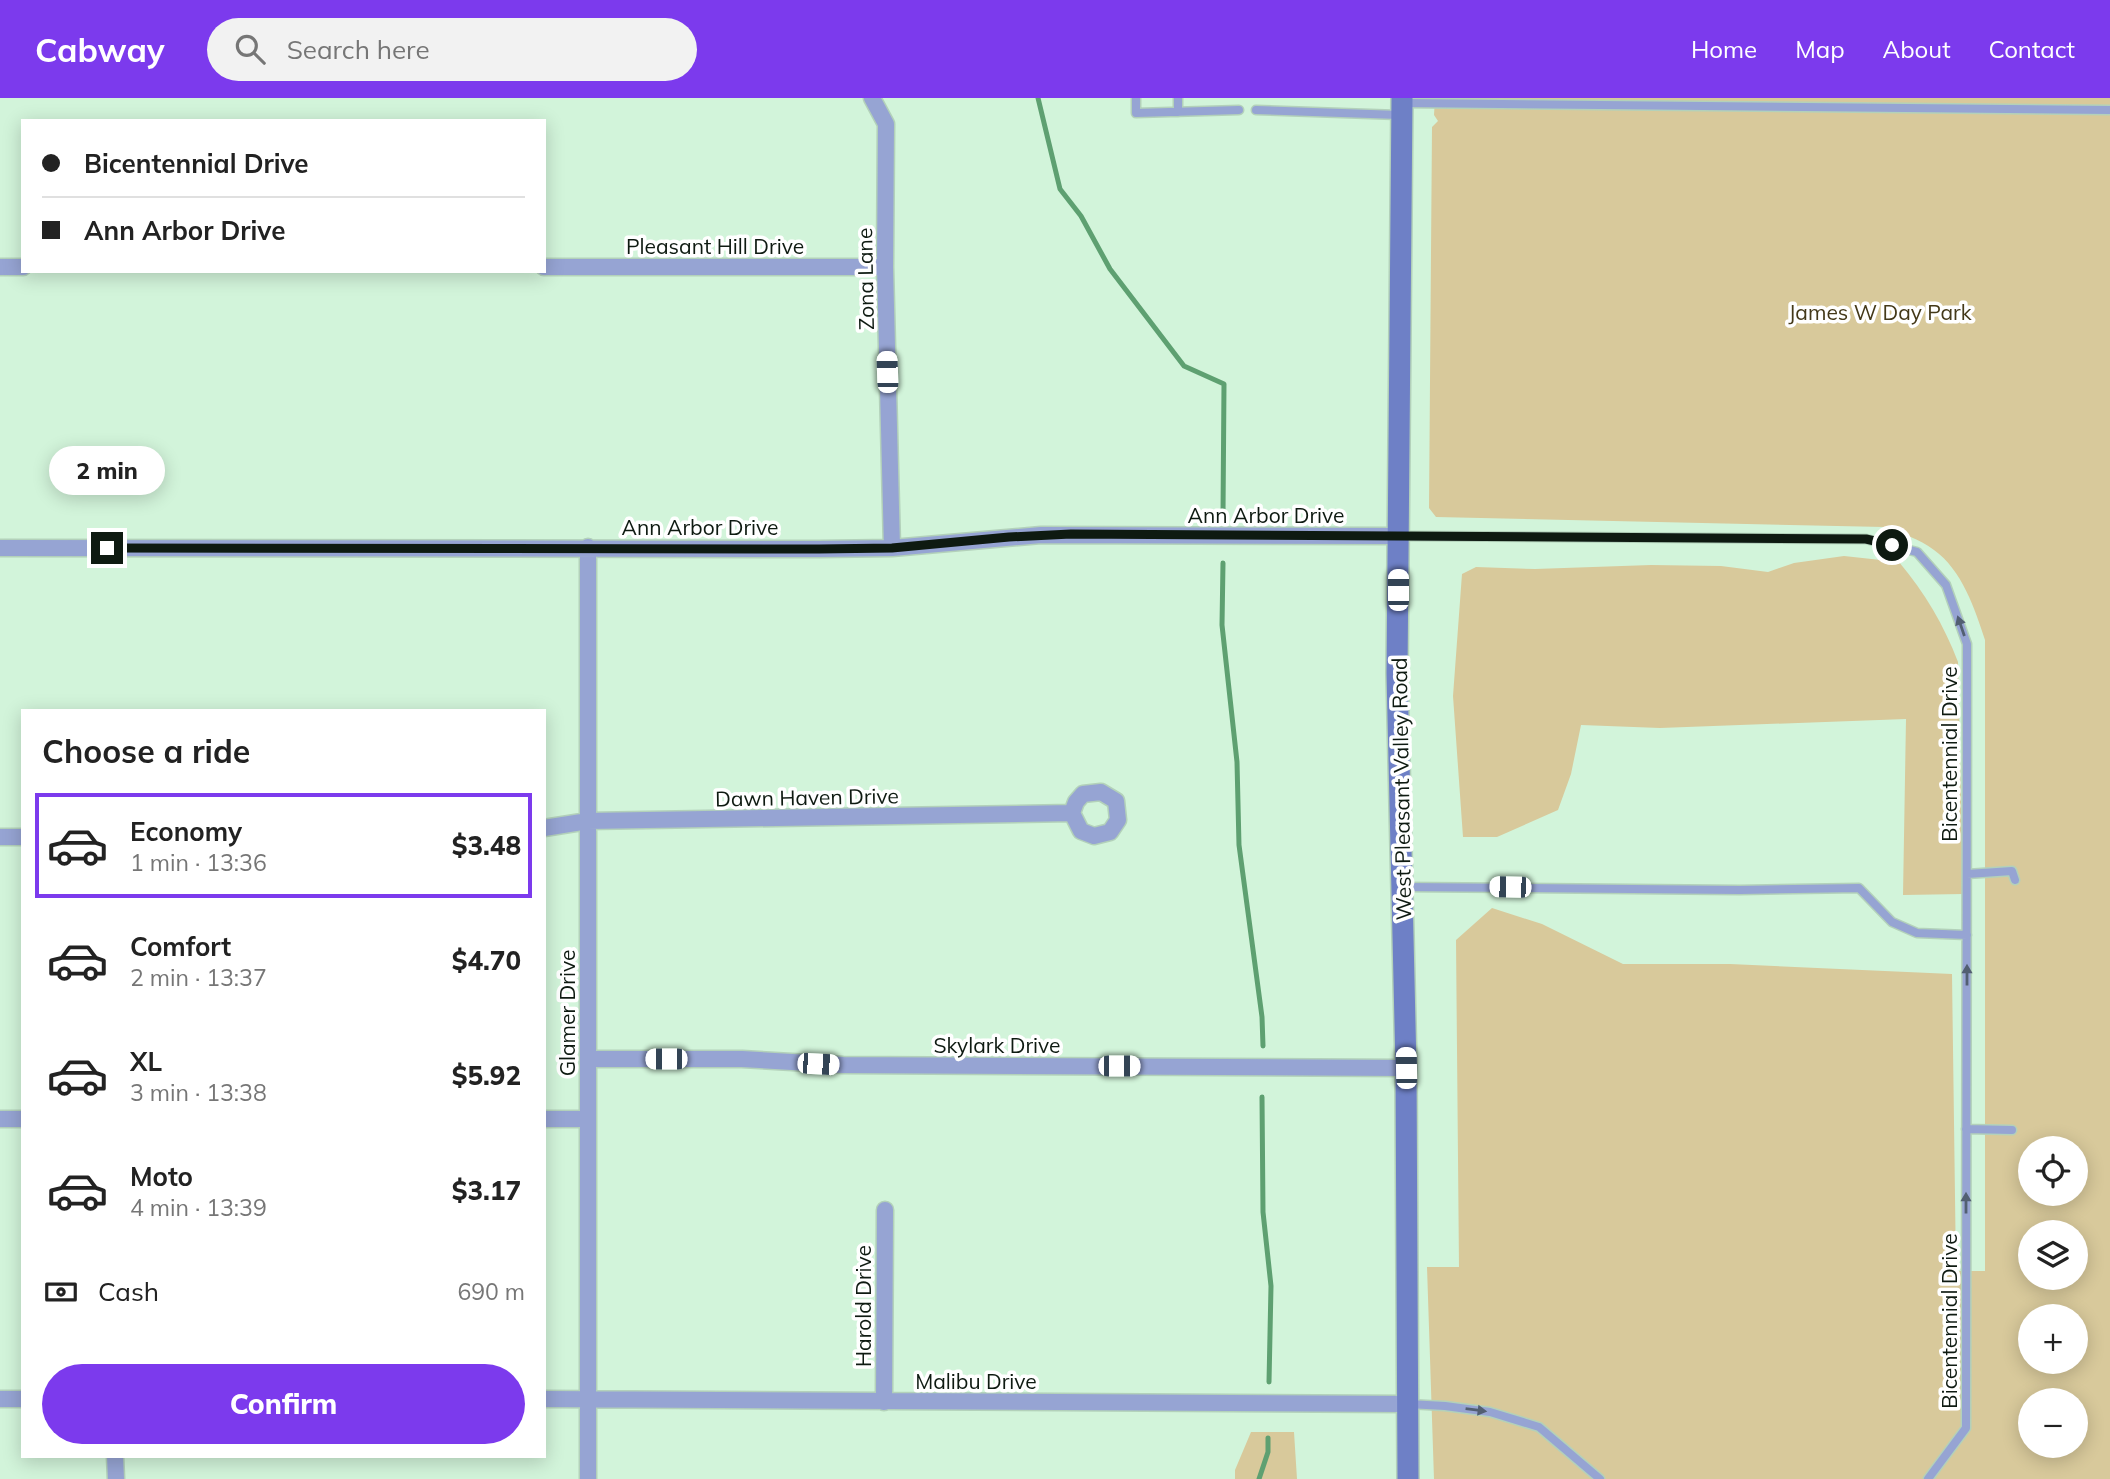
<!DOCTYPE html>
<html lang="en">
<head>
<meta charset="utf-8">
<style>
  :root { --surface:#fff; --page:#f2f2f2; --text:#222; --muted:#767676; --line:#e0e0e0; --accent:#7c3aed }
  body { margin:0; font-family:Mulish,sans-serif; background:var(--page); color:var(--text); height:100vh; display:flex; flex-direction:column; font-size:26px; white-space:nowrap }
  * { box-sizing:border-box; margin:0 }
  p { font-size:23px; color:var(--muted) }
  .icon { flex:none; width:38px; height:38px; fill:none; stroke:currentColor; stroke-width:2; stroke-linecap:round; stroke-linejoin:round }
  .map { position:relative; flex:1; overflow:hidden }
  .drawer { position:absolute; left:21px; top:611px; width:525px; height:749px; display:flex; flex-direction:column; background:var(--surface); border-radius:0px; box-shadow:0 4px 18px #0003 }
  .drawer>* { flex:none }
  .banner { position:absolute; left:21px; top:21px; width:525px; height:154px; border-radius:0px; box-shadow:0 4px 18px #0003; display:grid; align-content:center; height:154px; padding:0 21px; background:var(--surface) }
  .fabs { position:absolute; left:2018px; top:1038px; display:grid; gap:14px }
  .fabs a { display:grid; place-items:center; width:70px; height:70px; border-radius:50%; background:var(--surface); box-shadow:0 4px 18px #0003; font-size:35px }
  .end { position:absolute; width:32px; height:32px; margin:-16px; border:9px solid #0e1a11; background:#fff; box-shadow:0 0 0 4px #fff }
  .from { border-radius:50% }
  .bubble { position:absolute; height:49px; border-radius:24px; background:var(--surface); box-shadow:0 4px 18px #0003; font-size:23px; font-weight:800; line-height:49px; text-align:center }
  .car { position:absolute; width:21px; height:42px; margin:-21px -10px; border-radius:9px; box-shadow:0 0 5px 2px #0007; background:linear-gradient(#fff 24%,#345 0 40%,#fff 0 76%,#345 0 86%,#fff 0) }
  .banner b { display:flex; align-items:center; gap:24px; height:66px; font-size:26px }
  .banner b+b { border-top:2px solid var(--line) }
  .banner i { width:18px; height:18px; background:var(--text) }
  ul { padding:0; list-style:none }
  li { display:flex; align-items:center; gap:21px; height:105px; margin:0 14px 10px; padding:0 7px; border:4px solid transparent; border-radius:0px }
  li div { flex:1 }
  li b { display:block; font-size:26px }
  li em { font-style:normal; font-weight:800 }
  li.on { border-color:var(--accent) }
  li>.icon { width:63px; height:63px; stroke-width:1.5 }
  h2 { padding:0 21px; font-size:32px; line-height:84px }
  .pay { display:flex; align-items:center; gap:18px; height:77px; padding:0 21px; font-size:26px }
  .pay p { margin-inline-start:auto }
  .primary-button { display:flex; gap:14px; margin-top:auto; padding:14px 21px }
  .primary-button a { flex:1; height:80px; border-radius:42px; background:var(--accent); color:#fff; font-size:28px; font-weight:800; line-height:80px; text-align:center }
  header { display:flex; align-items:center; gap:42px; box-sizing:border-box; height:98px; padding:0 35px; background:var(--accent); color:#fff }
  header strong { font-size:33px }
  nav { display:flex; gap:38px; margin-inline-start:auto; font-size:24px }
  .search { width:490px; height:63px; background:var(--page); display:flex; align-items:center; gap:18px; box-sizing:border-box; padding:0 24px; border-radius:38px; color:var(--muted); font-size:26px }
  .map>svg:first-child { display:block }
</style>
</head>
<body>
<header>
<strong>Cabway</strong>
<div class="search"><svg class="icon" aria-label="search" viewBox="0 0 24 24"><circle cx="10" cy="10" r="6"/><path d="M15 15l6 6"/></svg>Search here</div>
<nav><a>Home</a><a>Map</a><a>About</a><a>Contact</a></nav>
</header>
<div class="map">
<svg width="2110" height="1381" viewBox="0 0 2110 1381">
  <rect width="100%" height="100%" fill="#d2f4da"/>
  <path fill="#d8c99b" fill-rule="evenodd" d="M1435,0H2110V1381H1434L1427,1169H1459L1456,842L1492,810L1542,826L1623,866H1730L1952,876L1956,1173H1985V542C1975,511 1962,472 1934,452C1919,441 1902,435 1884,429L1436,419L1429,410L1432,29L1438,23L1434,17ZM2030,1050H2076V1096H2030ZM2030,1134H2076V1180H2030ZM2030,1218H2076V1264H2030ZM2030,1302H2076V1348H2030Z
    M1844,458L1899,464C1925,495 1944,527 1958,564L1963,796L1903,797L1906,621L1660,630L1581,627L1571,676L1558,712L1497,739H1463L1453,598L1462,476L1476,469L1535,471L1651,467L1721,468L1768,474L1794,465Z
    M1251,1334H1294L1297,1381H1235V1372Z"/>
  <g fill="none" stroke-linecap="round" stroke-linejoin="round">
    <path stroke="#5ea071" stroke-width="5" d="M1038,0L1060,91L1081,118L1110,171L1184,268L1224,286L1223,417
      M1223,465L1222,527L1237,664L1239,747L1262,919L1263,948
      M1262,999L1263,1114L1271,1188L1269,1284
      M1259,1381L1268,1354V1340"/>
    <g stroke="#b3d1ba" stroke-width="11">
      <path id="lane" d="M1136,0V15L1239,12
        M1178,0V14
        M1403,5L2110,12
        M1256,12L1399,17
        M1399,438L1866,441L1917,454L1946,487L1967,546L1966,1330L1928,1381
        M1967,776L2012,773L2015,782
        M1403,789L1740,792L1859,790L1892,824L1917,835L1967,837
        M1966,1031L2012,1032
        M1408,1306L1445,1308L1490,1314L1539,1329L1600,1381"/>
    </g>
    <g stroke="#b3d1ba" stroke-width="19">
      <path id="street" d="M872,0L886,26L885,169L892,450
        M0,169H23
        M544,169H885
        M588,449V1381
        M0,450L819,451L892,450L1041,437L1398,438
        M1101,694L1116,703L1118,722L1110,734L1094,738L1081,733L1072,715L1076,704L1083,696Z
        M544,730L588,723L1072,715
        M0,739H23
        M588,961H742L843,967L1406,970
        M0,1021H23
        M544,1021H588
        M0,1301H23
        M544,1301L1408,1306
        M884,1304L885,1112
        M115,1358L116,1381"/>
    </g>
    <g stroke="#b3d1ba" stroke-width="24">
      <path id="secondary" d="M1402,0L1397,575L1406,970L1408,1381"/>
    </g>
    <use href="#lane" stroke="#96a4d3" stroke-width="8"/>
    <use href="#street" stroke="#96a4d3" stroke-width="16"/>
    <use href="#secondary" stroke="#6e80c6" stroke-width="21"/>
  </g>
  <defs><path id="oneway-solid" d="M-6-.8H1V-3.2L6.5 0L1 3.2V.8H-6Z" transform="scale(1.75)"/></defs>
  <g fill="#525f72">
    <use href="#oneway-solid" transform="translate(1961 528) rotate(-109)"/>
    <use href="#oneway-solid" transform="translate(1967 877) rotate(-90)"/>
    <use href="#oneway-solid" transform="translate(1966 1105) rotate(-90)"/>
    <use href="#oneway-solid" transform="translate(1476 1312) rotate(7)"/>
  </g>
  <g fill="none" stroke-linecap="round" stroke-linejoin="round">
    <path stroke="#0e1a11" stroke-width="9" d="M107,450L819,451L892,450L1009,439L1071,436L1866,441L1892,447"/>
  </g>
  <g text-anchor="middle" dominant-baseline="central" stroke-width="7" stroke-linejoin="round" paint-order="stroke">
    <g font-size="21" fill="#0e1a11" stroke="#fff">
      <text x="715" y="148">Pleasant Hill Drive</text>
      <text transform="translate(865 181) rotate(-91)">Zona Lane</text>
      <text x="1266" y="417">Ann Arbor Drive</text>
      <text x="700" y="429">Ann Arbor Drive</text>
      <text transform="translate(1949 656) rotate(-90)">Bicentennial Drive</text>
      <text transform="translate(1401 691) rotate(-91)">West Pleasant Valley Road</text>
      <text transform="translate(807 699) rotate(-1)">Dawn Haven Drive</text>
      <text transform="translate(567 915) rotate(-90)">Glamer Drive</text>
      <text x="997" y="947">Skylark Drive</text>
      <text transform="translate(863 1208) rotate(-90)">Harold Drive</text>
      <text transform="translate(1949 1223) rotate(-90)">Bicentennial Drive</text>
      <text x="976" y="1283">Malibu Drive</text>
    </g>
    <g font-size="21" fill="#443919" stroke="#fff">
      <text x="1880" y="214">James W Day Park</text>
    </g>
  </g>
</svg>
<div class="fabs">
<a><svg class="icon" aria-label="locate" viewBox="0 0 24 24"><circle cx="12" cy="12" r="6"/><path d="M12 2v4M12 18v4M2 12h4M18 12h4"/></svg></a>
<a><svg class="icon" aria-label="layers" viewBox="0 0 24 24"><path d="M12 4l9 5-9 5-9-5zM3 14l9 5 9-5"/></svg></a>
<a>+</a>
<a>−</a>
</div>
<i class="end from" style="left:1892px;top:447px"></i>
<i class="end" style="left:107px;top:450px"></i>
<div class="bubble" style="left:49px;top:348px;width:116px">2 min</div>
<i class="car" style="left:887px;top:274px;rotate:358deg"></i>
<i class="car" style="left:1398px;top:492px;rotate:0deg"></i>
<i class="car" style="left:1510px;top:789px;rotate:271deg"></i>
<i class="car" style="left:666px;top:961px;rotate:270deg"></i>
<i class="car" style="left:818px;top:966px;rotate:93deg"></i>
<i class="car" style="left:1119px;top:968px;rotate:90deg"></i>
<i class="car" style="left:1406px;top:970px;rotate:359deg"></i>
<div class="banner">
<b><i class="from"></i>Bicentennial Drive</b>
<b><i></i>Ann Arbor Drive</b>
</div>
<section class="drawer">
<h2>Choose a ride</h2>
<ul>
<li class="on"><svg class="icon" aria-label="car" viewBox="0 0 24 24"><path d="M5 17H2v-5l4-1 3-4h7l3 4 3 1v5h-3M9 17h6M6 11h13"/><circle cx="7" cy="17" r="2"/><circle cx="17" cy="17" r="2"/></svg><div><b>Economy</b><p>1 min · 13:36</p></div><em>$3.48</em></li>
<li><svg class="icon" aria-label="car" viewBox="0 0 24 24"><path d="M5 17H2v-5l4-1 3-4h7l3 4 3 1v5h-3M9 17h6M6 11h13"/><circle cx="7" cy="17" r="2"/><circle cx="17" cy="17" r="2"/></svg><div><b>Comfort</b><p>2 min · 13:37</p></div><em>$4.70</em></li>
<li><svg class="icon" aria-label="car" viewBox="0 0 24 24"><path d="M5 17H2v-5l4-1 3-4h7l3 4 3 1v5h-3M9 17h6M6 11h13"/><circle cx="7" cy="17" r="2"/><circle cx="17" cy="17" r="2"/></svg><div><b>XL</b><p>3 min · 13:38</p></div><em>$5.92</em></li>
<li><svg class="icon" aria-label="car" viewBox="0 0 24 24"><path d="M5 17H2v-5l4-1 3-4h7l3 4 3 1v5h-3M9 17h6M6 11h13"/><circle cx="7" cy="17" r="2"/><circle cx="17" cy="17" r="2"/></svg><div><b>Moto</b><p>4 min · 13:39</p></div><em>$3.17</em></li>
</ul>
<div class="pay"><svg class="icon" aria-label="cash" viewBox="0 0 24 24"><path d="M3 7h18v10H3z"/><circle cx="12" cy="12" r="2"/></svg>Cash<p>690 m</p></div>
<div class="primary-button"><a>Confirm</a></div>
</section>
</div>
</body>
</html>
